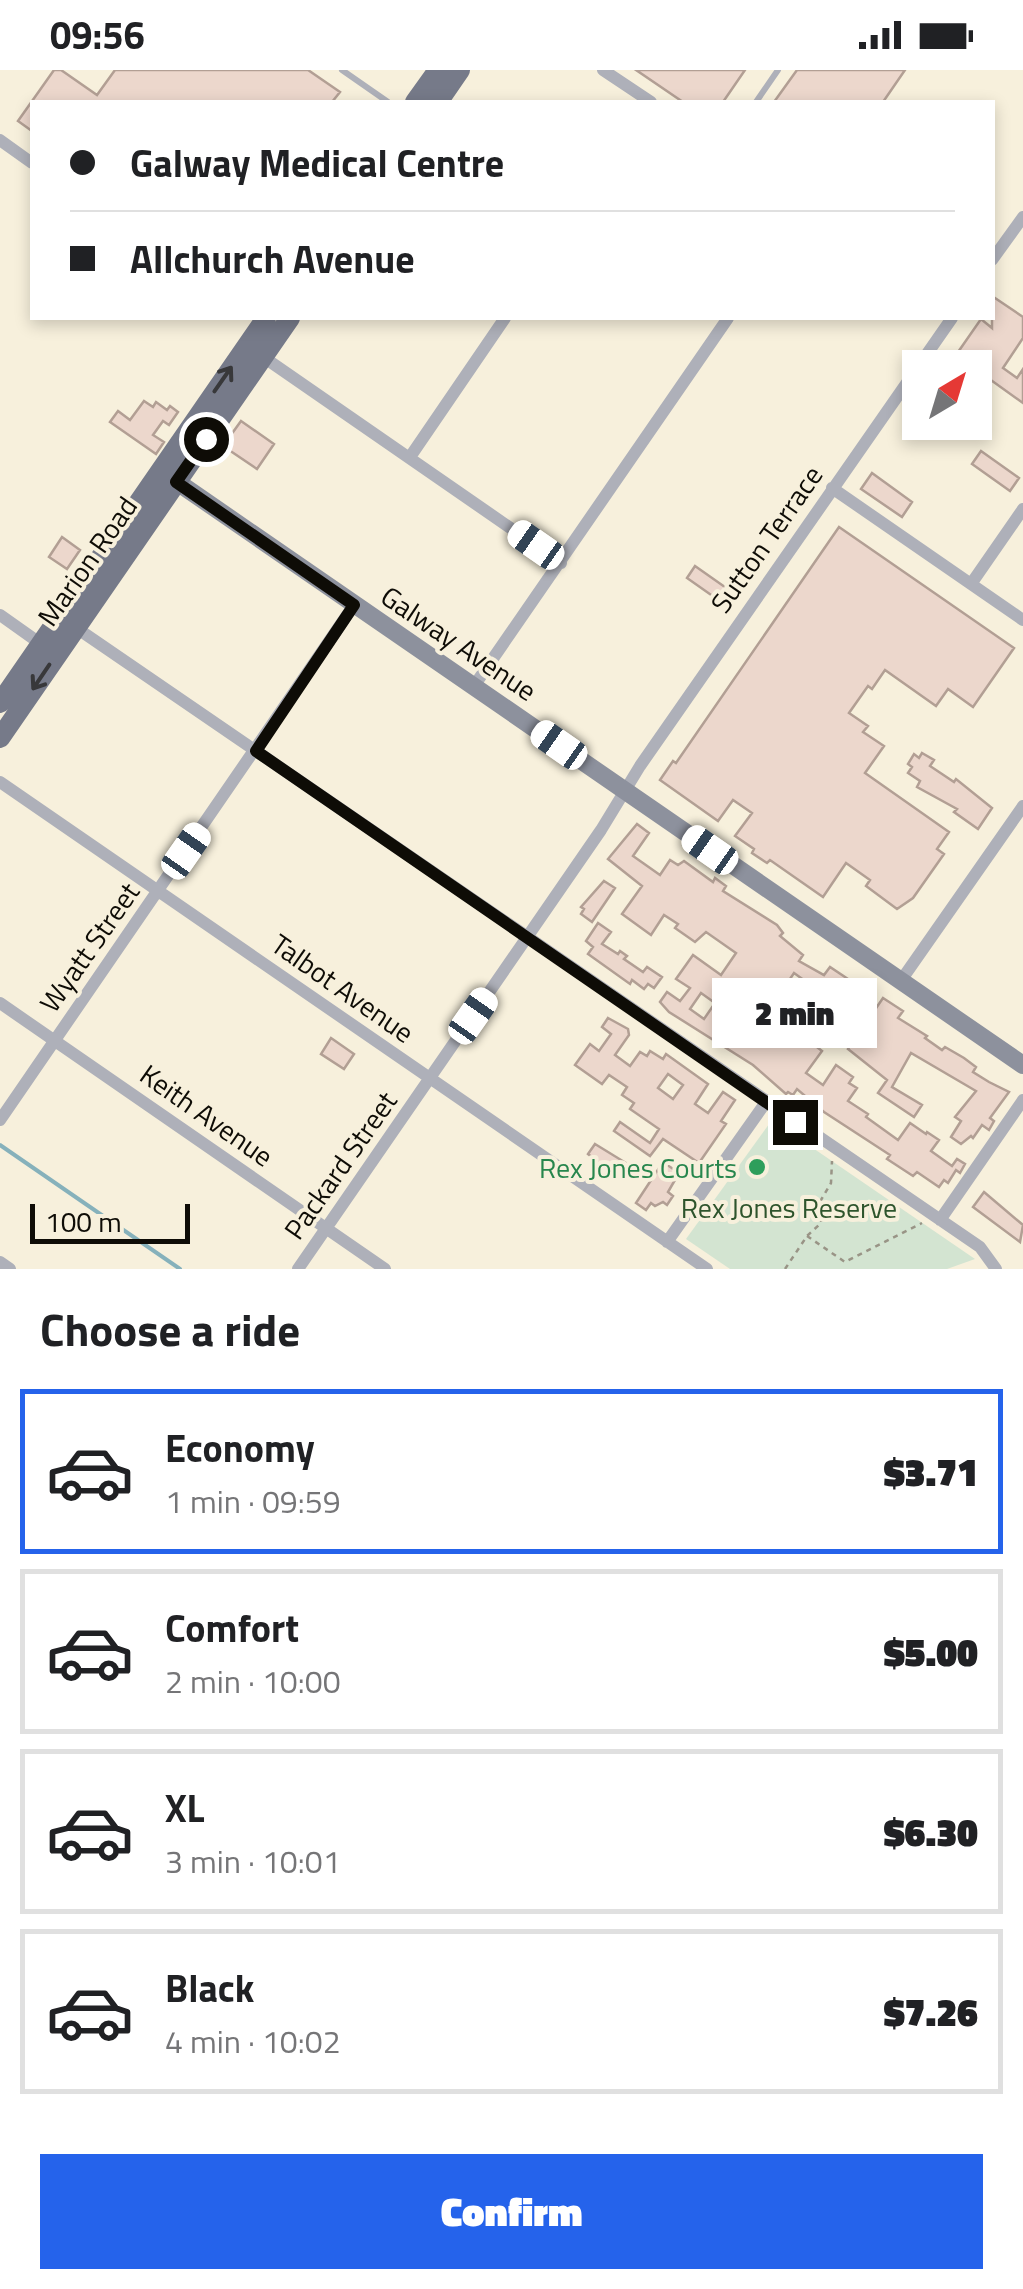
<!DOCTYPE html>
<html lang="en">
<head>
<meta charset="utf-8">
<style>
  :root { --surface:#fff; --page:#f2f2f2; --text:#202124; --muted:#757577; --line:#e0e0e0; --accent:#2563eb }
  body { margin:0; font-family:"Titillium Web",sans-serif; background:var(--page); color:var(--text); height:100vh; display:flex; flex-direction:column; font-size:38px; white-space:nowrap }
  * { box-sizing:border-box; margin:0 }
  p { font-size:32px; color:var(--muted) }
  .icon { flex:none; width:55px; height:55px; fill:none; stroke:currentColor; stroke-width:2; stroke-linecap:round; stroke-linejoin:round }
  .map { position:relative; height:1199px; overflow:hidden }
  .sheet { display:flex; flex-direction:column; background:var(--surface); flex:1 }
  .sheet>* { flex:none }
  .guide { position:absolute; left:30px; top:30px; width:965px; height:220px; border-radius:0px; box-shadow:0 5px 15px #0003; display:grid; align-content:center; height:220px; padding:0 40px; background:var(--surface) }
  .needle { width:65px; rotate:38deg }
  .fabs { position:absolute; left:902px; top:280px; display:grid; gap:20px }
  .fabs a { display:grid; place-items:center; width:90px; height:90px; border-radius:0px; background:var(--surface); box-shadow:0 5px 15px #0003; font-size:50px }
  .scale { position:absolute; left:30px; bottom:25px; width:160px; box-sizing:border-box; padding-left:10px; border:5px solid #0e0c06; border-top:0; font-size:28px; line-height:35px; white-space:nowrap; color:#0e0c06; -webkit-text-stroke:8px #f7f0dc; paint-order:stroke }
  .end { position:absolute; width:45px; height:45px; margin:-22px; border:12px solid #0e0c06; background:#fff; box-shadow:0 0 0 5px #fff }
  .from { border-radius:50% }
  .bubble { position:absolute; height:70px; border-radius:0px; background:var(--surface); box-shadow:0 5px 15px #0003; font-size:32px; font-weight:800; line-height:70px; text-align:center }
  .car { position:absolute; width:30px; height:60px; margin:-30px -15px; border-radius:12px; box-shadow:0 0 8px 2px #0007; background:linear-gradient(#fff 24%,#345 0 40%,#fff 0 76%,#345 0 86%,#fff 0) }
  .guide b { display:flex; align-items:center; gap:35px; height:95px; font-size:38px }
  .guide b+b { border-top:2px solid var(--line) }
  .guide i { width:25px; height:25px; background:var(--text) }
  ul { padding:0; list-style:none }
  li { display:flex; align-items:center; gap:30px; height:165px; margin:0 20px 15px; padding:0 20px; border:5px solid var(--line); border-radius:0px }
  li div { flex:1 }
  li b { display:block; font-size:38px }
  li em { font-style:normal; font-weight:800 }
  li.on { border-color:var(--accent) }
  li>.icon { width:90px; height:90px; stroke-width:1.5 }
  h2 { padding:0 40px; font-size:45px; line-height:120px }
  .action { display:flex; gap:20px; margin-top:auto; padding:20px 40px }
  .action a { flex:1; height:115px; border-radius:0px; background:var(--accent); color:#fff; font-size:40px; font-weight:800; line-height:115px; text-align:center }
  .status { display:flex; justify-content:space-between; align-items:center; height:70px; padding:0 50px; background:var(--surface); direction:ltr }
  .status svg { height:28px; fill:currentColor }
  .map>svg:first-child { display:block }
</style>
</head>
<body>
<div class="status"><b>09:56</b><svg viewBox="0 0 49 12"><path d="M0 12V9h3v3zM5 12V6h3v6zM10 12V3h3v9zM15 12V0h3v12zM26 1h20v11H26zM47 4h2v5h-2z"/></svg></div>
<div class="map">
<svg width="1023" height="1199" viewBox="0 0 1023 1199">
  <rect width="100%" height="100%" fill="#f7f0dc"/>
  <path fill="#d3e4d1" d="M772,1050L975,1189L947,1199H730L686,1169Z"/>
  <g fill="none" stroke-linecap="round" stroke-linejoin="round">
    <path stroke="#86b1bb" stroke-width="4" d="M0,1075L180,1199"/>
  </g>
  <path fill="#ecd7cc" stroke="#b29f94" stroke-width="2.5" fill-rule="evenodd" d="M54,0H61L97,25L115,0H308L340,22L332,32H32V61L18,51Z
    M636,0H745L723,32H683Z
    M797,0H905L883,32H774Z
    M992,226L1023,247V268L1003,298L1017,308L1023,299V333L956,285L981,249L992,258Z
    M144,331L153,337L156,332L167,340L170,336L178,342L169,355L163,351L153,365L164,372L156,384L110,352L118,341L130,350Z
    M241,351L274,374L257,399L223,376Z
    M981,381L1019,408L1010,421L972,394Z
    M872,403L912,432L902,447L861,419Z
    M839,457L1014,578L973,637L948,619L936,636L885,600L872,619L868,616L849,643L868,656L863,662L884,676L865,703L949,762L937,779L944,784L913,828L897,839L866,816L870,810L846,793L823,827L770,790L767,793L752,783L754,779L735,766L752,743L733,730L718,751L660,710L673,691L676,693Z
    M62,467L80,480L67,499L49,487Z
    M695,496L732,522L724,534L687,508Z
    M922,683L934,690L930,696L954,712L956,709L992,738L978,759L954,742L957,739L917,717L920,711L908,703L912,697L908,694L914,684L919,688Z
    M637,754L649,763L633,786L660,805L670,790L678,795L684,791L713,812L715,808L726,816L723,821L777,855L783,863L780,866L803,885L799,891L824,905L830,897L851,911L848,915L865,927L846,954L835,946L834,949L828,945L824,951L817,946L803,966L822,981L806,1003L823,1015L836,995L853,1007L849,1013L857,1018L848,1031L868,1044L866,1047L898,1070L910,1053L926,1064L927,1062L939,1070L931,1081L952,1096L957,1089L965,1094L960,1103L956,1100L948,1113L944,1110L939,1117L917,1102L913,1106L887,1089L890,1085L824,1042L797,1019L793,1025L788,1022L786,1024L753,995L669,942L660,932L667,922L680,931L690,918L676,909L693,885L721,905L736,883L706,862L695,872L675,858L678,854L664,845L651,865L622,844L642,816L608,789ZM794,903L815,918L793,953L771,937ZM701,923L715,933L704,949L690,939Z
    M604,811L615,818L592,852L581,844L584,839L581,837Z
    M598,853L611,862L602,874L618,884L620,881L627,886L624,889L643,902L647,897L662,907L654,918L648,914L644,919L632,910L630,914L588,884L593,877L586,871Z
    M883,928L903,941L898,948L927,966L925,968L942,980L945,977L964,988L976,997L973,1002L989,1012L1009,1022L990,1048L994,1051L989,1060L982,1055L973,1068L971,1066L961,1074L951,1067L961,1051L955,1047L976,1021L911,983L892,1017L922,1035L914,1047L878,1023L887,1010L848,979Z
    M608,948L628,959L629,965L615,985L630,996L640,982L647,986L650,981L663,989L666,984L708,1014L695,1034L708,1043L723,1022L735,1030L721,1051L726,1054L699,1093L663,1069L650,1086L614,1061L620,1052L650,1073L659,1059L630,1039L634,1033L622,1025L627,1017L609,1005L602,1014L575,995L590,974L599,981L611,964L602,957ZM668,1004L683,1015L673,1029L658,1018Z
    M331,968L354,984L344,999L321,984Z
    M595,1074L626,1093L616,1107L588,1084Z
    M663,1092L679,1103L668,1122L673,1126L667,1135L663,1132L655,1136L651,1133L646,1140L636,1133Z
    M984,1122L1023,1155L1020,1172L973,1137Z"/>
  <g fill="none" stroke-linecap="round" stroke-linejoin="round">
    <path stroke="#999486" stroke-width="2.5" stroke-dasharray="5 5" stroke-linecap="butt" d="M807,1166L845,1192L922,1153
      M785,1199L807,1166L821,1153V1130L831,1113L832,1091"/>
    <path stroke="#aeb0b9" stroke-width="6" d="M342,0L388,32
      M756,32L778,0"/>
    <path stroke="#aeb0b9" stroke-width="12" d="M603,0L651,32
      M0,70L32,93
      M992,190L1023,147
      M259,284L561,493
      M410,387L505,248
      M832,418L1023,550
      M971,514L1023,439
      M0,545L41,574
      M75,557L980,1177L996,1199
      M474,616L728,248
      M0,712L707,1199
      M900,912L1023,736
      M0,933L385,1199
      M0,1050L354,535
      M940,1150L1023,1030
      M667,1172L766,1032
      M0,1192L10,1199
      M298,1199L601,760L640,696L952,248"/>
    <path stroke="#8d919d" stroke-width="18" d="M167,405L1023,995"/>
    <path stroke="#767a89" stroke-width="20" d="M415,32L438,0
      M438,32L460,0
      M0,633L266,248
      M0,668L290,248"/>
  </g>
  <defs><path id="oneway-shaft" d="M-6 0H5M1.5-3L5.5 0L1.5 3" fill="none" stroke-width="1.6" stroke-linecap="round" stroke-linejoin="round" transform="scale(2.5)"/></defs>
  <g stroke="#38383a">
    <use href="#oneway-shaft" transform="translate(223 309) rotate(-55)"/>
    <use href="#oneway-shaft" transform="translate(41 607) rotate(124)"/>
  </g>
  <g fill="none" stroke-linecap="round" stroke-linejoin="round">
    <path stroke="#0e0c06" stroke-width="12" d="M206,369L176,412L354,535L256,681L795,1052"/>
  </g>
  <circle fill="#2e9e5b" stroke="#f7f0dc" stroke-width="4" cx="757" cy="1097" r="10"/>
  <g text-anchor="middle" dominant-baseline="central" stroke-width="8" stroke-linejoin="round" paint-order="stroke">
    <g font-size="28" fill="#0e0c06" stroke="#f7f0dc">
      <text transform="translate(766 469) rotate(-55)">Sutton Terrace</text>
      <text transform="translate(87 491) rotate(-55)">Marion Road</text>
      <text transform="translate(459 573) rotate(34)">Galway Avenue</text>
      <text transform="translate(89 877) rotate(-55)">Wyatt Street</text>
      <text transform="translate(343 918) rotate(35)">Talbot Avenue</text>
      <text transform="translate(207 1045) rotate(35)">Keith Avenue</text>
      <text transform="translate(340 1095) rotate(-55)">Packard Street</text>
    </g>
    <g font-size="28" fill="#27864d" stroke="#f7f0dc" text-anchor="end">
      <text x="737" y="1097">Rex Jones Courts</text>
    </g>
    <g font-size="28" fill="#2e542c" stroke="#f7f0dc">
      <text x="789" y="1137">Rex Jones Reserve</text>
    </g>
  </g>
</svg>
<div class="fabs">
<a><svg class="needle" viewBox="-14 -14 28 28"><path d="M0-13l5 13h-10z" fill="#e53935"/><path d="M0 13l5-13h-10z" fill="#757577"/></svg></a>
</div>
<div class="scale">100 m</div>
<i class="end from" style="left:206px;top:369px"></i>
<i class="end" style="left:795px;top:1052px"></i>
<div class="bubble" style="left:712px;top:908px;width:165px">2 min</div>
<i class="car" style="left:536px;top:475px;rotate:305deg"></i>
<i class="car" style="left:559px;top:675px;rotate:305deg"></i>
<i class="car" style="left:710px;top:780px;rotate:305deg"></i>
<i class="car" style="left:186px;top:781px;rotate:35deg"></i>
<i class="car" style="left:473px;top:946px;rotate:35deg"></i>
<div class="guide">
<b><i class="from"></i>Galway Medical Centre</b>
<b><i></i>Allchurch Avenue</b>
</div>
</div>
<section class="sheet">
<h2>Choose a ride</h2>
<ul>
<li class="on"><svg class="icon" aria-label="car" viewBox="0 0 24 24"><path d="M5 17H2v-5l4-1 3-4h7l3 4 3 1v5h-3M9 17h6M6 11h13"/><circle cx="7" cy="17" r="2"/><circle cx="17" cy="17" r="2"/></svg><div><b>Economy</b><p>1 min · 09:59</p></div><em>$3.71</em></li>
<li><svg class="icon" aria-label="car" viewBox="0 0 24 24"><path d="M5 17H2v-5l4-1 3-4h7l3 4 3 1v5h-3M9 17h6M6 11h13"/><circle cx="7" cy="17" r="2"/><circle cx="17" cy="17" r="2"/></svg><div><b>Comfort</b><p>2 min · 10:00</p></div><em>$5.00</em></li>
<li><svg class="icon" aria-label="car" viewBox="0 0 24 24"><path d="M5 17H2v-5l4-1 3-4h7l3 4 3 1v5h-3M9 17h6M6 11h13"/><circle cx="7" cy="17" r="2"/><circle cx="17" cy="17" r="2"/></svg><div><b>XL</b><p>3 min · 10:01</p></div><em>$6.30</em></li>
<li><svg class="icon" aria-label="car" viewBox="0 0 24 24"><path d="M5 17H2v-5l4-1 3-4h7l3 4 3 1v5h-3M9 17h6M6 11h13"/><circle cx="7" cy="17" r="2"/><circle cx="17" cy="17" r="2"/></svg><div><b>Black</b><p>4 min · 10:02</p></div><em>$7.26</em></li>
</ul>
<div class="action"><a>Confirm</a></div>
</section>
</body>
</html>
